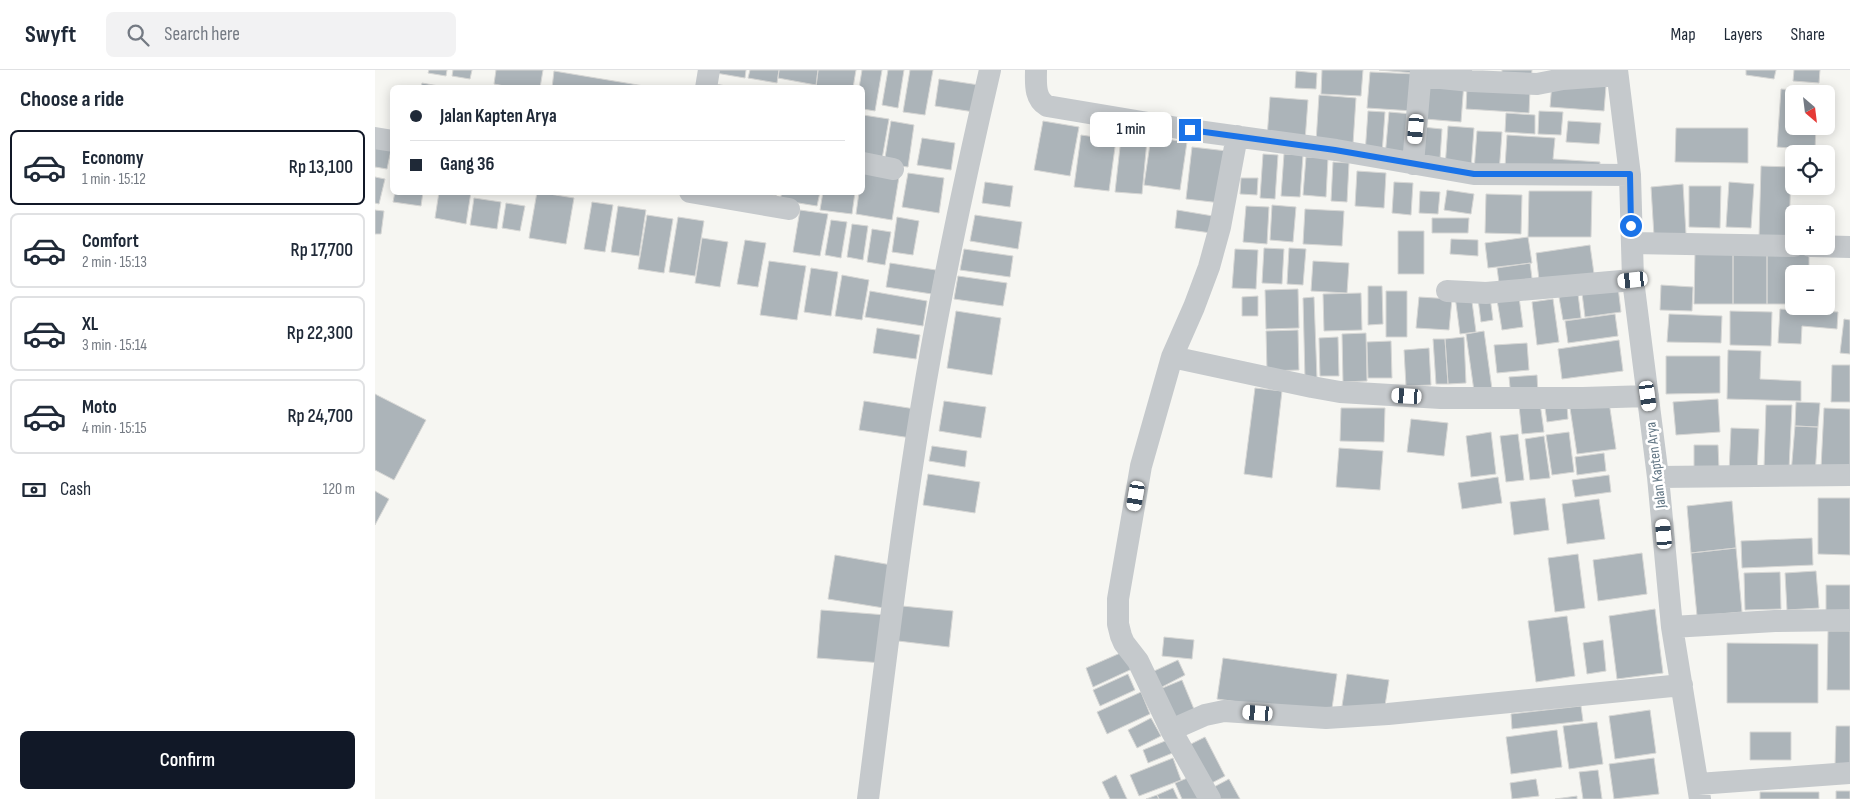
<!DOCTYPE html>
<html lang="en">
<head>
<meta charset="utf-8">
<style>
  :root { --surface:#fff; --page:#f2f2f3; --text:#1f2937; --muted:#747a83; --line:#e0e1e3; --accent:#111827 }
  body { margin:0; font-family:"Sofia Sans Condensed",sans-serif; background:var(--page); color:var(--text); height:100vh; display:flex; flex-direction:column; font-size:19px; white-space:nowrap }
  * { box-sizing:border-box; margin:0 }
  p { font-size:16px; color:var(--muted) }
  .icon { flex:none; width:28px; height:28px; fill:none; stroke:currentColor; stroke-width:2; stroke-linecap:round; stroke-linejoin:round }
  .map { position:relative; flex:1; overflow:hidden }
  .sheet { display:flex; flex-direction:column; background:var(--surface); width:375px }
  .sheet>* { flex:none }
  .top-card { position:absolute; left:15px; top:15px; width:475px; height:110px; border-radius:8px; box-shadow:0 2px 12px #0003; display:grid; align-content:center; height:110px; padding:0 20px; background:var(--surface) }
  .needle { width:32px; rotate:152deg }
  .buttons { position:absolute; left:1410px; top:15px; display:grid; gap:10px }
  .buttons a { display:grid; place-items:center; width:50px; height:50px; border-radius:8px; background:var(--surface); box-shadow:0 2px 12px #0003; font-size:25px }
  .end { position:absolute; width:22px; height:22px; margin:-11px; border:6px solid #1a73e8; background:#fff; box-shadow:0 0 0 2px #fff }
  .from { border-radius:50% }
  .bubble { position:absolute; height:35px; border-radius:8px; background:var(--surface); box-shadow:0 2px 12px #0003; font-size:16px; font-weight:600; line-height:35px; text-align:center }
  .car { position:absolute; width:15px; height:30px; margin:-15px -8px; border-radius:6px; box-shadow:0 0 4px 1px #0007; background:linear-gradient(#fff 24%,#345 0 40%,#fff 0 76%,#345 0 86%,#fff 0) }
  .top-card b { display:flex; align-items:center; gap:18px; height:48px; font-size:19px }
  .top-card b+b { border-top:1px solid var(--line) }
  .top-card i { width:12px; height:12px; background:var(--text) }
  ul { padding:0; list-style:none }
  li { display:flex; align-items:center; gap:15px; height:75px; margin:0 10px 8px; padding:0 10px; border:2px solid var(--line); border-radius:8px }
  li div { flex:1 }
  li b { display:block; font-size:19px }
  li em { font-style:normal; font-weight:600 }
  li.on { border-color:var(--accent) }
  li>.icon { width:45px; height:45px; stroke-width:1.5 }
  h2 { padding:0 20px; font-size:22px; line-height:60px }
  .pay { display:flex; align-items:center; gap:12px; height:55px; padding:0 20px; font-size:19px }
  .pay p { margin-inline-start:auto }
  .action { display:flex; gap:10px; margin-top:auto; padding:10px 20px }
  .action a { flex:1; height:58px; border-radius:8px; background:var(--accent); color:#fff; font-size:20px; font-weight:600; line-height:58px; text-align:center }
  header { display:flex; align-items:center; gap:30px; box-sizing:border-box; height:70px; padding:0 25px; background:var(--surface); border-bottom:1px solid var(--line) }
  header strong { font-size:24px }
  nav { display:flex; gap:28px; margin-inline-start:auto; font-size:18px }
  .search { width:350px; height:45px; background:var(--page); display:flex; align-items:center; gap:12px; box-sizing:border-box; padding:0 18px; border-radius:8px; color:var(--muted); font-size:19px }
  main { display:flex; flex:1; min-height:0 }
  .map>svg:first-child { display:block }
</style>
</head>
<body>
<header>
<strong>Swyft</strong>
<div class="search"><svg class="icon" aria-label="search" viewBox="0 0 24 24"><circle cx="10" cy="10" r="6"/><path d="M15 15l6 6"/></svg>Search here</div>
<nav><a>Map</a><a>Layers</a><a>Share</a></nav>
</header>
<main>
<section class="sheet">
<h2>Choose a ride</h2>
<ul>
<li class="on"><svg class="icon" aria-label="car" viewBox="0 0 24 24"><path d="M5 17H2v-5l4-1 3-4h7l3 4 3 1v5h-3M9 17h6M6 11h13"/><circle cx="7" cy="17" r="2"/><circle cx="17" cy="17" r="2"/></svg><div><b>Economy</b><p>1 min · 15:12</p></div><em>Rp 13,100</em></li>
<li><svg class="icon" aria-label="car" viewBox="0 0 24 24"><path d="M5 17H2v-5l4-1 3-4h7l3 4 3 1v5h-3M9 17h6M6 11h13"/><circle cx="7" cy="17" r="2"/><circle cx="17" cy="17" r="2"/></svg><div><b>Comfort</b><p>2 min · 15:13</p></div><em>Rp 17,700</em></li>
<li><svg class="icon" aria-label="car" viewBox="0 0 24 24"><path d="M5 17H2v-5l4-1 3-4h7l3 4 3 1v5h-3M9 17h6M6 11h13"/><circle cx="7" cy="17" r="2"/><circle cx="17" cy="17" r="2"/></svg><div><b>XL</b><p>3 min · 15:14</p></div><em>Rp 22,300</em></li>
<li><svg class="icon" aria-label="car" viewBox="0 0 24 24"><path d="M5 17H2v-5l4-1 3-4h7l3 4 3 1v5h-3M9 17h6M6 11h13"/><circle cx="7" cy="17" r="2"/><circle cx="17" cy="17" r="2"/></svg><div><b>Moto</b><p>4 min · 15:15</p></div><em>Rp 24,700</em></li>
</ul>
<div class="pay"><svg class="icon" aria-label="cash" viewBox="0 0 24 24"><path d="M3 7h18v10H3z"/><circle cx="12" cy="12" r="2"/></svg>Cash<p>120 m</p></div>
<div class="action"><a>Confirm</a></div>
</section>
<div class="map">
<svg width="1475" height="729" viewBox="0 0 1475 729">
  <rect width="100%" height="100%" fill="#f6f6f2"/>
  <path fill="#acb4b9" stroke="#d7d7d5" d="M54,0H72L71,6L53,3Z
    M78,0H97L95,9L77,6Z
    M121,0H168L165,18H140L119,14Z
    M335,0H371L370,8L335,2Z
    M375,0H404L402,13L373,8Z
    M404,0H443L441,15L403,8Z
    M443,0H481L478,18H441Z
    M487,0H507L500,41L488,39V18H484Z
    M513,0H529L523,38L507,35Z
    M535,0H558L550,45L528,42Z
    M947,0H988L986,26L946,24Z
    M1004,0H1039V3Z
    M1127,0H1157L1156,10L1127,8Z
    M1371,0H1401L1399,9L1371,5Z
    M1419,0H1445L1444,13L1418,11Z
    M179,1L281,18H177Z
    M921,1L942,3L941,19L920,18Z
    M995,2L1041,4L1038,41L992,38Z
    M564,9L604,15L599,42L560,36Z
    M1053,10L1089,12L1086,52L1050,49Z
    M47,13L75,18H46Z
    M335,13L362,18H334Z
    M1177,13L1231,16L1229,41L1175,37Z
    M1092,16L1155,20L1154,43L1091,39Z
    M1406,19L1444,22V24H1419V56H1441L1440,80L1402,77Z
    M944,25L981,28L978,74L941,72Z
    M895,27L933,30L930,71L892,68Z
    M993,41L1010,42L1007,84H990Z
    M1164,41L1188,42L1186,65L1163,64Z
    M1014,42L1037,44L1033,89L1010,87Z
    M1131,43L1160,45V64L1130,62Z
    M488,45L514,49L507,89L488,86Z
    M516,51L539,55L533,97L509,94Z
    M668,51L704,57L695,106L659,100Z
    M1193,51L1226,53L1224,74L1191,72Z
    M1073,56L1099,58L1096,99L1070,98Z
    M1047,57L1067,59L1065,89L1044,88Z
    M1301,58H1373V93L1300,92Z
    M1102,61L1127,62L1124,103L1099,101Z
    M706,65L741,70L734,121L699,117Z
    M1132,65L1180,68L1178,89L1225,92L1224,104L1130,97Z
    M776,67L812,72L805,120L769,115Z
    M547,68L580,73L576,100L542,95Z
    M746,68L772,70L767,124L740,122Z
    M0,72L17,75L12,99L0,97Z
    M817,77L852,81L846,133L811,129Z
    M888,84L903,85L900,129L885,128Z
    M909,84L928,85L925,127L906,126Z
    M931,87L953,88L951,127L928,125Z
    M958,92L974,93L972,132L956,131Z
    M1386,96L1416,97L1414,169L1384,168Z
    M488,101L524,107L517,150L481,144L484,122H488Z
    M982,101L1011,103L1009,138L980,136Z
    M533,103L569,108L564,143L527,137Z
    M0,107L10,109L4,134L0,133Z
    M866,108H883L882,125L865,124Z
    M610,112L638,116L635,137L607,133Z
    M1019,112L1038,113L1036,145L1017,143Z
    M1354,112L1379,114L1376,158L1351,157Z
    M1308,114L1311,164L1279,166L1276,117Z
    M1314,116H1346L1345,158L1314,157Z
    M1072,120L1099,124L1096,144L1069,140Z
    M1045,121L1065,122L1063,144L1044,143Z
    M1154,121H1217L1216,167H1153Z
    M20,122H48L46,136L18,132Z
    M64,122H96L91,154L60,148Z
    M162,122L199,128L191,174L154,168Z
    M381,122H402L401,126Z
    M407,122H445L442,136L405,130Z
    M448,122H480L477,144L445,140Z
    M1111,124L1147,125L1146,164L1110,163Z
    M99,128L126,132L122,159L95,155Z
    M217,132L238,135L230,182L209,179Z
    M131,133L150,136L145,161L127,158Z
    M897,135L921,137L918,172L895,170Z
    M243,136L271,140L264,186L236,182Z
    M871,136L894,137L892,174L868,172Z
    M930,139L969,141L967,176L928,174Z
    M0,140L9,141L6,164H0Z
    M425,140L453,144L445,186L418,182Z
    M802,140L838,146L836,163L800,158Z
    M272,145L298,149L289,203L263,199Z
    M600,145L647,152L643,179L595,171Z
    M303,147L329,151L320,206L294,202Z
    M522,147L544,151L538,185L517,182Z
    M1057,148H1094L1093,163H1057Z
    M456,150L472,152L466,188L450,185Z
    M477,154L493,156L488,190L472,187Z
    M497,159L516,162L510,195L492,192Z
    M1023,161H1049V204H1023Z
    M1153,167L1157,193L1113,198L1110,173Z
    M327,168L353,172L345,217L320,213Z
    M1076,169L1103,170V186L1075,184Z
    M370,170L391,173L383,217L362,214Z
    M1215,175L1220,211L1165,219L1161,183Z
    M889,178L909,179L907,214L887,213Z
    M914,178L931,179L928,215L912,214Z
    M589,179L638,186L635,207L585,200Z
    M860,179L883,180L881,219L857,218Z
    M1320,182H1358V234H1319Z
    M1358,182H1392V234H1358Z
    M1392,182H1434V204H1419V234H1392Z
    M394,191L431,196L422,250L385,245Z
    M938,191L974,193L972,223L936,221Z
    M515,193L561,200L557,224L511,217Z
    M1155,193L1158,216L1125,220L1122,198Z
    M436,198L463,202L456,246L429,242Z
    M467,205L494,210L487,250L460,246Z
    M583,206L632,213L628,236L579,229Z
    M1286,215L1318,217L1317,241L1285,240Z
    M993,216H1007L1008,254L993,255Z
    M1243,217L1246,242L1210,247L1207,223Z
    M923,219L924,258L891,259L890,220Z
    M495,221L552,231L548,256L490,247Z
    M1011,221H1032V267H1011Z
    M986,223L987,260L949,261L948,224Z
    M1096,224L1101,262L1085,264L1080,226Z
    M1203,224L1206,248L1188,250L1184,227Z
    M883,226V246H867V227Z
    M939,227L942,309H930L928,228Z
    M1044,227L1077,229L1074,260L1041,258Z
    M1115,227L1118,250L1106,252L1103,229Z
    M1144,227L1148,257L1127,260L1122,230Z
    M1178,229L1184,272L1162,275L1157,232Z
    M1405,239L1463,242L1462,259L1427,256L1426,274L1403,273Z
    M581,241L626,248L617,305L572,298Z
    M1355,241L1397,242L1396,276L1355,275Z
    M1240,244L1243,266L1193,273L1190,251Z
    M1294,244L1347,246L1346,273L1292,272Z
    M1469,249L1475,250V284L1465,283Z
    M502,258L545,265L541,289L498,283Z
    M923,260L924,300L892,301L891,261Z
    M1109,261L1117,319L1099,321L1091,264Z
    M991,263L992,311L968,312L967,264Z
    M963,267L964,306H945L944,268Z
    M1089,267L1091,313L1073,314L1070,269Z
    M1058,269H1070L1073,314H1061Z
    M1244,270L1248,301L1187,309L1183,279Z
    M1016,271L1017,308H993L992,272Z
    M1152,273L1154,300L1122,303L1119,275Z
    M1054,278L1056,315L1031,316L1029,280Z
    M1353,280L1386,281L1385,309L1426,311V331L1352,329Z
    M1291,286H1345V323L1291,324Z
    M1457,295H1475V332H1456Z
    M1162,305L1163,325L1136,327L1134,307Z
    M880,318L907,321L897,408L869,404Z
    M0,324L51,350L19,410L0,400Z
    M1343,329L1345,362L1301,365L1298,332Z
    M489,331L540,339L536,368L484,360Z
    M569,331L611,337L606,368L564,361Z
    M1234,332L1241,379L1202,384L1195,338Z
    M1421,332L1445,333L1443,357L1420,356Z
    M1165,333L1169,362L1147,364L1144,336Z
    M1192,335L1193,349L1172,352L1170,338Z
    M1391,335H1417L1414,399L1389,398Z
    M966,338H1010L1009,372L965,371Z
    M1449,338L1475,339V399L1446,398Z
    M1036,349L1073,353L1069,386L1032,382Z
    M1420,356L1443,357L1440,406L1416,404Z
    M1356,358L1384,359L1382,404L1354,403Z
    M1116,362L1121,404L1096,407L1091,366Z
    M1194,362L1199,402L1177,405L1171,365Z
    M1143,364L1149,410L1131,412L1125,366Z
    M1169,366L1175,408L1155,410L1150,369Z
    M1319,375H1343L1344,398L1319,399Z
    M557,376L592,381L590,397L554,391Z
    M964,378L1008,381L1005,420L961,417Z
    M1229,383L1231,401L1202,405L1200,387Z
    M553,404L605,412L600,443L548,435Z
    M1234,405L1236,422L1200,427L1197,410Z
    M1123,407L1127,433L1087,439L1083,413Z
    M0,421L14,429L0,455Z
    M1170,428L1174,460L1139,465L1135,432Z
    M1443,428H1475V485L1443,484Z
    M1224,429L1230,469L1192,474L1187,434Z
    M1357,431L1361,478L1316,483L1312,436Z
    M1437,468L1438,495L1367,498L1366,471Z
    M1361,478L1367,542L1322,546L1316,483Z
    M1267,483L1272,524L1223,531L1218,490Z
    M1203,484L1210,538L1180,542L1173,488Z
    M460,485L522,496L515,539L453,529Z
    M1441,501L1444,538L1412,540L1410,503Z
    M1405,502L1406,539L1370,540L1369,503Z
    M1451,515H1475V542L1451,543Z
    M527,536L578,541L574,577L523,571Z
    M1280,539L1288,603L1242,609L1234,546Z
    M446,540L511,545L507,593L442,588Z
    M1192,546L1200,606L1161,612L1153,551Z
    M1453,561H1475V620H1452Z
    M789,567L819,570L817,589L787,586Z
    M1228,570L1231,601L1212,604L1208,573Z
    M1352,573L1443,574V633H1352Z
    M750,581L757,599L718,617L711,598Z
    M848,588L962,604L956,645L842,629Z
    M803,590L810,605L785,618L777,602Z
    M753,604L760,620L725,636L718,620Z
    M972,604L1014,610L1009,642L967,636Z
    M807,610L821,644L800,653L785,619Z
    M766,622L775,644L732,664L722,642Z
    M1206,636L1208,651L1137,659L1136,644Z
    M1275,640L1281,683L1240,689L1234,646Z
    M776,648L786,666L762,678L753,660Z
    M1222,652L1228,694L1194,699L1188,656Z
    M1461,656H1475V696H1460Z
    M1182,660L1187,697L1136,704L1131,667Z
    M1375,662H1416V690H1375Z
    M830,667L850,706L833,715L812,676Z
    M795,669L800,682L773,693L768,680Z
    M798,688L806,710L764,726L755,705Z
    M1279,688L1284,724L1239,729L1234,694Z
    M1223,700L1227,729H1208L1204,702Z
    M741,705L752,729H735L727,712Z
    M820,705L830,729H807L800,713Z
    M854,709L865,729H842L837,718Z
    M1161,709L1164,726L1137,729L1135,713Z
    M798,718L803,729H784L782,725Z
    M1461,721H1475V729H1461Z
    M1385,722H1444V729H1385Z
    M782,725L784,729H771Z
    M1202,726V729H1180Z"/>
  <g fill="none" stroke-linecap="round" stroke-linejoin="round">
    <path stroke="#c5c9cc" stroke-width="22" d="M661,0C661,13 659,28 672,36L815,60L961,80L1099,104L1255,105
      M1242,0L1255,105L1258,210L1283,407L1297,557L1325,729
      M1046,6L1096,11L1162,14L1188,9L1242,5
      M331,18L334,0
      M0,68L18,71
      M488,93L518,99
      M1038,94L1046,0
      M315,122L414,139
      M1257,173L1419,176
      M1435,176L1475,177
      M1072,221L1111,223L1258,210
      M797,287L937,317L965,322L1066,328H1208L1273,326
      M1283,407L1475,405
      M1297,557L1400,551L1475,550
      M796,660L830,645L849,641L951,648L1013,644L1307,615
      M1323,714L1475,703
      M493,729C511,589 527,449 551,310C569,206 591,103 615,0
      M835,729L796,660L763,591L749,573L746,566L743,554V529L766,396L797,287L819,237L834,197L845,157L862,66"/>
  </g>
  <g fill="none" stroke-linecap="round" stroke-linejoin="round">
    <path stroke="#1a73e8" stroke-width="6" d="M815,60L960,80L1099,104H1255L1256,156"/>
  </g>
  <g text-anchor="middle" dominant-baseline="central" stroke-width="5" stroke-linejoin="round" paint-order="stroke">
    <g font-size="15" fill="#637785" stroke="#fff">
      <text transform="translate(1281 395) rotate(-97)">Jalan Kapten Arya</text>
    </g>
  </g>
</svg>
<div class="buttons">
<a><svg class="needle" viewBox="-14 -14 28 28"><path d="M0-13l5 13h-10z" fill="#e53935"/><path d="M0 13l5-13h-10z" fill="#747a83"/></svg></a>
<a><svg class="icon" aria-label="locate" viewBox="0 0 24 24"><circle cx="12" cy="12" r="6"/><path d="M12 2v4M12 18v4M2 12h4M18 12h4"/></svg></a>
<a>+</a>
<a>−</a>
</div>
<i class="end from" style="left:1256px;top:156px"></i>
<i class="end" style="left:815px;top:60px"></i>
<div class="bubble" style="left:715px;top:42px;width:82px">1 min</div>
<i class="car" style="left:1041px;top:59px;rotate:185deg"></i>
<i class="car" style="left:1258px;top:210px;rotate:264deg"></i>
<i class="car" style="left:1032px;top:326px;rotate:273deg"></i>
<i class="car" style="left:1273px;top:326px;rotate:172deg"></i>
<i class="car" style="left:761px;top:426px;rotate:190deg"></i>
<i class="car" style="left:1289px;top:464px;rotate:355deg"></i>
<i class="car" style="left:883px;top:643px;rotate:274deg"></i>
<div class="top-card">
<b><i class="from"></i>Jalan Kapten Arya</b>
<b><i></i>Gang 36</b>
</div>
</div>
</main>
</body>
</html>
